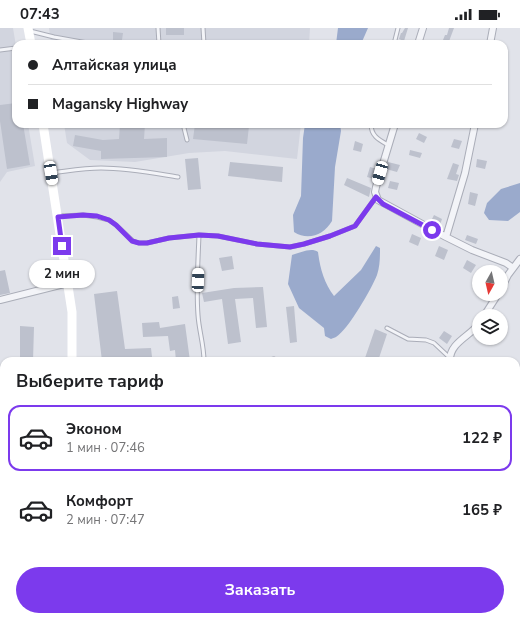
<!DOCTYPE html>
<html lang="ru">
<head>
<meta charset="utf-8">
<style>
  :root { --surface:#fff; --page:#f2f2f2; --text:#202124; --muted:#757577; --line:#e0e0e0; --accent:#7c3aed }
  body { margin:0; font-family:"Nunito Sans",sans-serif; background:var(--page); color:var(--text); height:100vh; display:flex; flex-direction:column; font-size:15px; white-space:nowrap }
  * { box-sizing:border-box; margin:0 }
  p { font-size:13px; color:var(--muted) }
  .icon { flex:none; width:22px; height:22px; fill:none; stroke:currentColor; stroke-width:2; stroke-linecap:round; stroke-linejoin:round }
  .map { position:relative; flex:1; overflow:hidden }
  .sheet { position:absolute; left:0px; top:329px; width:520px; height:264px; display:flex; flex-direction:column; background:var(--surface); border-radius:12px 12px 0 0; box-shadow:0 1px 3px #0004 }
  .sheet>* { flex:none }
  .banner { position:absolute; left:12px; top:12px; width:496px; height:88px; border-radius:12px; box-shadow:0 1px 3px #0004; display:grid; align-content:center; height:88px; padding:0 16px; background:var(--surface) }
  .needle { width:26px; rotate:188deg }
  .fabs { position:absolute; left:472px; top:237px; display:grid; gap:8px }
  .fabs a { display:grid; place-items:center; width:36px; height:36px; border-radius:50%; background:var(--surface); box-shadow:0 1px 3px #0004; font-size:20px }
  .end { position:absolute; width:18px; height:18px; margin:-9px; border:5px solid #7c3aed; background:#fff; box-shadow:0 0 0 2px #fff }
  .from { border-radius:50% }
  .bubble { position:absolute; height:28px; border-radius:14px; background:var(--surface); box-shadow:0 1px 3px #0004; font-size:13px; font-weight:700; line-height:28px; text-align:center }
  .car { position:absolute; width:12px; height:24px; margin:-12px -6px; border-radius:5px; box-shadow:0 0 3px 1px #0007; background:linear-gradient(#fff 24%,#345 0 40%,#fff 0 76%,#345 0 86%,#fff 0) }
  .banner b { display:flex; align-items:center; gap:14px; height:38px; font-size:15px }
  .banner b+b { border-top:1px solid var(--line) }
  .banner i { width:10px; height:10px; background:var(--text) }
  ul { padding:0; list-style:none }
  li { display:flex; align-items:center; gap:12px; height:66px; margin:0 8px 6px; padding:0 8px; border:2px solid transparent; border-radius:12px }
  li div { flex:1 }
  li b { display:block; font-size:15px }
  li em { font-style:normal; font-weight:700 }
  li.selected { border-color:var(--accent) }
  li>.icon { width:36px; height:36px; stroke-width:1.5 }
  h2 { padding:0 16px; font-size:18px; line-height:48px }
  .primary-button { display:flex; gap:8px; margin-top:auto; padding:8px 16px }
  .primary-button a { flex:1; height:46px; border-radius:24px; background:var(--accent); color:#fff; font-size:16px; font-weight:700; line-height:46px; text-align:center }
  .status { display:flex; justify-content:space-between; align-items:center; height:28px; padding:0 20px; background:var(--surface); direction:ltr }
  .status svg { height:11px; fill:currentColor }
  .map>svg:first-child { display:block }
</style>
</head>
<body>
<div class="status"><b>07:43</b><svg viewBox="0 0 49 12"><path d="M0 12V9h3v3zM5 12V6h3v6zM10 12V3h3v9zM15 12V0h3v12zM26 1h20v11H26zM47 4h2v5h-2z"/></svg></div>
<div class="map">
<svg width="520" height="593" viewBox="0 0 520 593">
  <rect width="100%" height="100%" fill="#e1e3ea"/>
  <path fill="#d2d5df" d="M0,0H13L16,18V96H28L35,138L7,144L0,154Z
    M49,0H310L309,16H51Z
    M64,96H301L297,131L225,123L189,125L135,134L90,132L67,115Z"/>
  <path fill="#9aaacc" d="M338,0H368L361,16H336Z
    M305,96H340L341,103L335,139L332,193C324,207 308,213 294,204L293,187L301,168L303,110Z
    M520,155V184L508,193L489,192L484,185L487,175L501,161Z
    M376,218L380,220C380,229 380,238 377,247C372,260 348,302 336,309C335,310 332,310 331,311L325,308L324,300L299,280L288,256L292,227C300,225 311,219 318,224C320,240 324,255 334,268L361,242Z"/>
  <path fill="#bdc1cd" d="M166,0H184V7H166Z
    M405,0H408L404,13L399,11L401,5H402Z
    M449,0H454L448,16H445L446,13L443,12L445,7H447Z
    M113,4L123,5L122,12H113Z
    M16,75V96H23L30,137L7,141L0,93V77Z
    M120,96H145L144,111L167,110V129L101,131V123L73,118L75,107L103,112L119,111Z
    M195,96H221L249,98L247,116L193,111Z
    M419,105L427,109L424,115L416,111Z
    M454,111L462,113L459,121L451,119Z
    M355,113L363,116L361,124L353,122Z
    M410,122L422,125L420,130L409,127Z
    M198,130L201,161L188,162L185,131Z
    M477,131L487,133L485,141L476,139Z
    M230,134L283,139L282,154L228,148Z
    M388,134L400,137L397,144L386,141Z
    M453,135L459,137L456,146L459,147L457,153L447,151Z
    M370,139L377,141L374,151L367,149Z
    M347,150L371,160L369,169L344,157Z
    M390,153L399,155L397,162L388,160Z
    M470,164L478,166L475,178L468,176Z
    M434,187L442,191L440,197L431,193Z
    M412,206L421,210L418,218L409,214Z
    M467,207L478,211L476,216L465,212Z
    M439,218L448,222L444,232L435,228Z
    M232,228L234,241L222,243L219,230Z
    M467,232L476,237L471,245L463,240Z
    M5,242L10,265L0,267V243Z
    M263,259L267,299L256,300L253,270L235,271L241,314L228,316L222,271L204,274L202,265L234,260Z
    M117,263L125,321L151,320L152,329L126,330V333H102L94,266Z
    M178,268L180,280L173,281L172,269Z
    M294,278L297,314L290,315L286,279Z
    M159,294L160,300L185,296L190,333H176L175,322L170,323L168,308L143,309L142,295Z
    M20,298L34,299L33,333H20Z
    M375,301L387,306L378,333L365,330Z
    M444,303L452,308L447,316L439,310Z"/>
  <g fill="none" stroke-linecap="round" stroke-linejoin="round">
    <g stroke="#aaadb8" stroke-width="5">
      <path id="service" d="M158,0L159,16
        M203,0L204,16
        M30,3L54,9L93,16
        M394,16L398,0
        M0,22L16,20
        M183,96L187,112
        M371,96C371,108 379,112 388,117
        M51,145C68,143 84,140 101,140C127,140 153,145 178,149
        M59,188L83,187L97,189L109,192L116,197L133,213L139,215H147L169,210L199,207L218,208L257,216L290,219L304,216L330,208L355,198L376,169
        M199,207C198,234 196,261 198,287C199,303 204,317 204,333
        M387,300L408,311L426,312L434,315L450,330
        M266,333L274,331"/>
    </g>
    <g stroke="#aaadb8" stroke-width="8">
      <path id="minor" d="M418,16L423,0
        M490,16L493,0
        M395,96L376,159L375,164L378,172L446,209L472,222L506,235L513,240
        M446,209L465,145L475,96
        M501,261L508,247L520,231
        M0,272L68,255
        M484,288L498,266
        M450,333C449,315 470,308 479,296
        M516,413L520,409
        M0,495H4
        M516,537L520,538
        M294,593L300,589"/>
    </g>
    <use href="#service" stroke="#f3f4f8" stroke-width="3"/>
    <use href="#minor" stroke="#f3f4f8" stroke-width="6"/>
    <path stroke="#fff" stroke-width="9" d="M28,0L31,16
      M43,96L72,284V333
      M94,589L96,593"/>
  </g>
  <g fill="none" stroke-linecap="round" stroke-linejoin="round">
    <path stroke="#7c3aed" stroke-width="5" d="M62,218L58,189L83,187L97,188L109,192L116,197L132,213L139,215H147L169,210L199,207L218,208L257,216L290,219L304,216L330,208L355,198L376,169L383,176L432,202"/>
  </g>
</svg>
<div class="fabs">
<a><svg class="needle" viewBox="-14 -14 28 28"><path d="M0-13l5 13h-10z" fill="#e53935"/><path d="M0 13l5-13h-10z" fill="#757577"/></svg></a>
<a><svg class="icon" aria-label="layers" viewBox="0 0 24 24"><path d="M12 4l9 5-9 5-9-5zM3 14l9 5 9-5"/></svg></a>
</div>
<i class="end from" style="left:432px;top:202px"></i>
<i class="end" style="left:62px;top:218px"></i>
<div class="bubble" style="left:29px;top:232px;width:66px">2 мин</div>
<i class="car" style="left:51px;top:145px;rotate:171deg"></i>
<i class="car" style="left:380px;top:145px;rotate:196deg"></i>
<i class="car" style="left:198px;top:252px;rotate:2deg"></i>
<div class="banner">
<b><i class="from"></i>Алтайская улица</b>
<b><i></i>Magansky Highway</b>
</div>
<section class="sheet">
<h2>Выберите тариф</h2>
<ul>
<li class="selected"><svg class="icon" aria-label="car" viewBox="0 0 24 24"><path d="M5 17H2v-5l4-1 3-4h7l3 4 3 1v5h-3M9 17h6M6 11h13"/><circle cx="7" cy="17" r="2"/><circle cx="17" cy="17" r="2"/></svg><div><b>Эконом</b><p>1 мин · 07:46</p></div><em>122 ₽</em></li>
<li><svg class="icon" aria-label="car" viewBox="0 0 24 24"><path d="M5 17H2v-5l4-1 3-4h7l3 4 3 1v5h-3M9 17h6M6 11h13"/><circle cx="7" cy="17" r="2"/><circle cx="17" cy="17" r="2"/></svg><div><b>Комфорт</b><p>2 мин · 07:47</p></div><em>165 ₽</em></li>
</ul>
<div class="primary-button"><a>Заказать</a></div>
</section>
</div>
</body>
</html>
